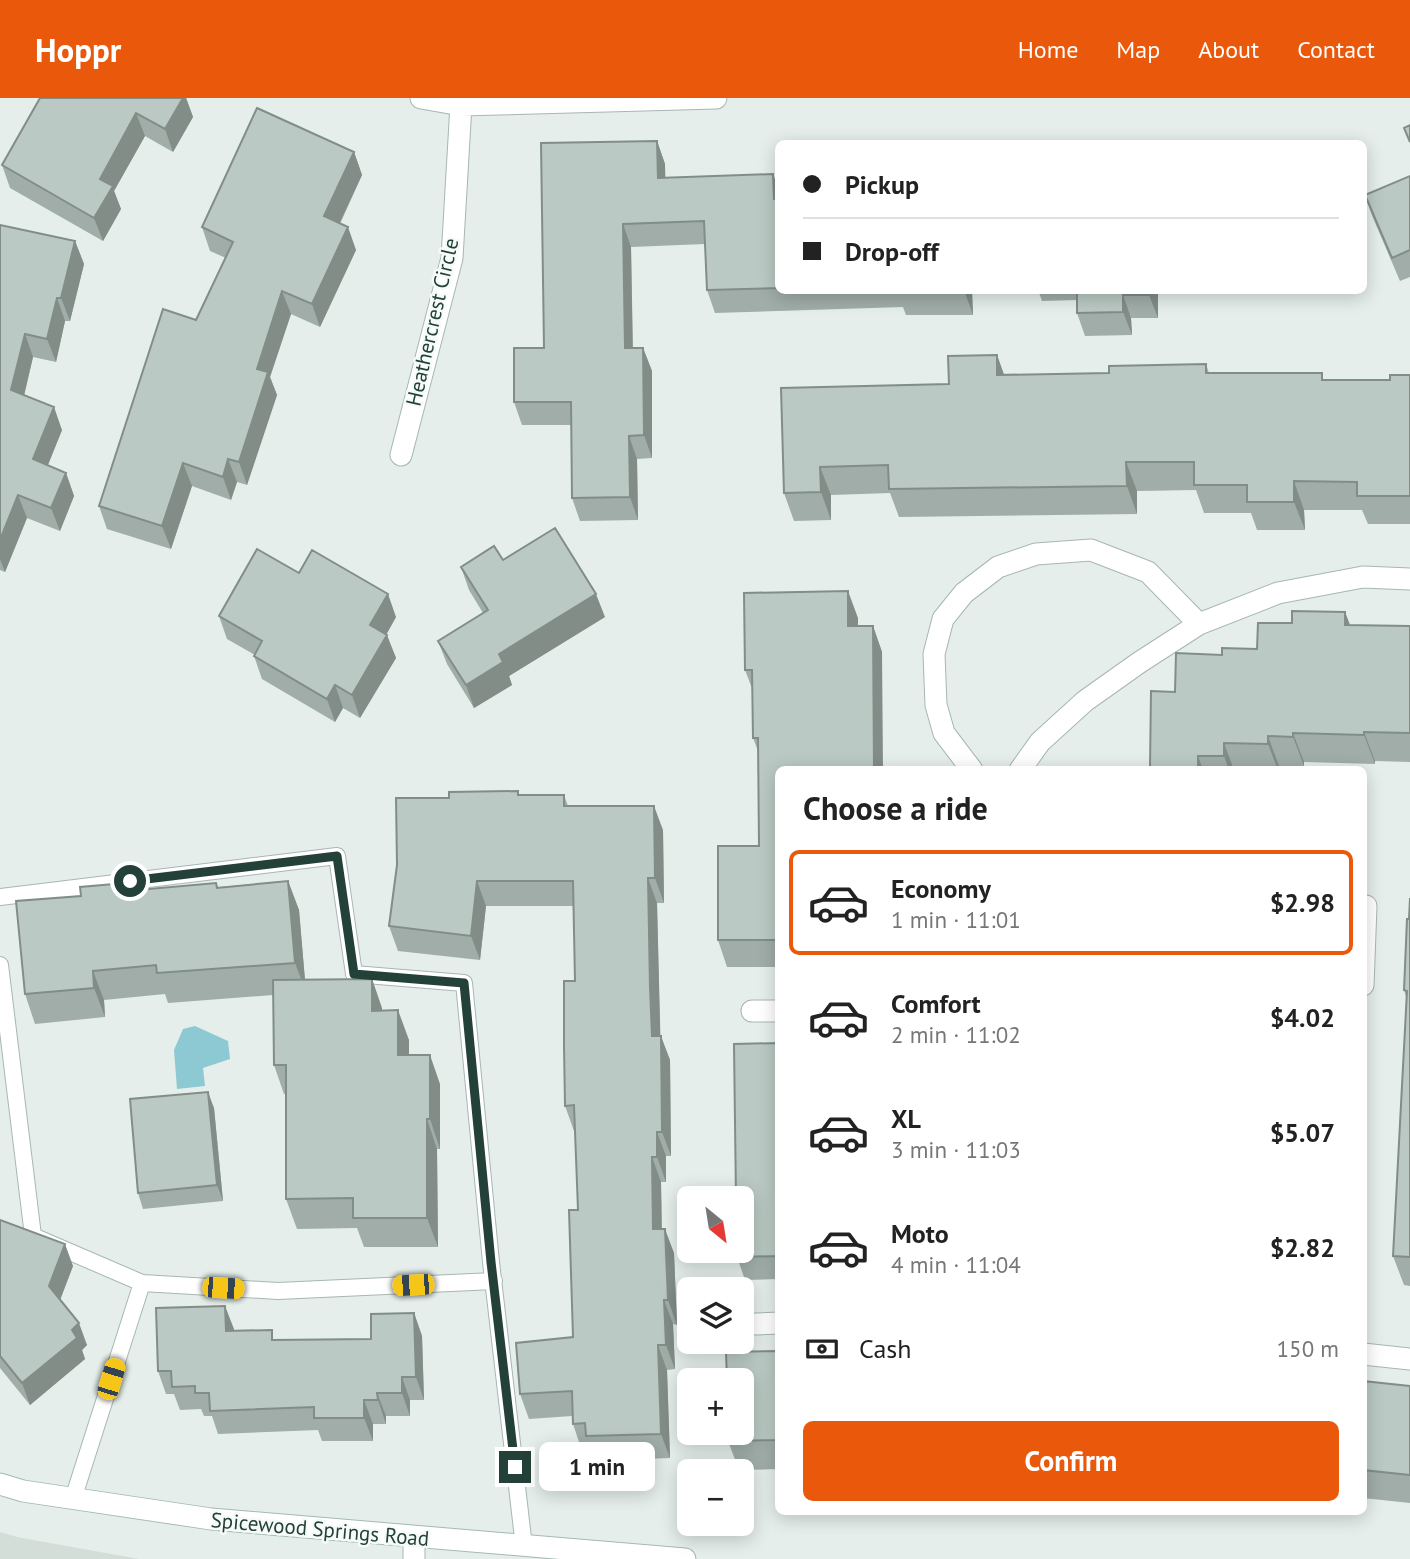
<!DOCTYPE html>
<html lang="en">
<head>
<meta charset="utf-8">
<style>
  :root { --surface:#fff; --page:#f6f6f6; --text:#222; --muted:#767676; --line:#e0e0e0; --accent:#ea580c }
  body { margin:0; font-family:"PT Sans",sans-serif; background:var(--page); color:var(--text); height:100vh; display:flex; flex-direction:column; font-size:26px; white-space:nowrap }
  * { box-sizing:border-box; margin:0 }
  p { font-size:23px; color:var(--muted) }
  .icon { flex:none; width:38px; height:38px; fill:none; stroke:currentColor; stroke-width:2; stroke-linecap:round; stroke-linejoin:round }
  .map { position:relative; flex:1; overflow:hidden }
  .details { position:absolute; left:775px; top:668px; width:592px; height:749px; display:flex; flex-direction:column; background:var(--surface); border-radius:10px; box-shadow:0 4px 18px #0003 }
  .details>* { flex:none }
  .hud { position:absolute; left:775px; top:42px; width:592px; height:154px; border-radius:10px; box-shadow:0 4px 18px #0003; display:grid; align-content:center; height:154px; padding:0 28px; background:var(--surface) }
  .needle { width:46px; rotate:150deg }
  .tools { position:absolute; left:677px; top:1088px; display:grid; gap:14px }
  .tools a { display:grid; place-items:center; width:77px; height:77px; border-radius:10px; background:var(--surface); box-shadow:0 4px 18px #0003; font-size:35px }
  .end { position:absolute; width:32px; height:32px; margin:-16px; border:9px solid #244139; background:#fff; box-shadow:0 0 0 4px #fff }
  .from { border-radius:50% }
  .bubble { position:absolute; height:49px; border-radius:10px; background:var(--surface); box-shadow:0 4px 18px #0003; font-size:23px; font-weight:800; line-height:49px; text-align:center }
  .car { position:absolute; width:21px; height:42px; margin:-21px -10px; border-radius:9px; box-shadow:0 0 5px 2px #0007; background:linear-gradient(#f5c518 24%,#345 0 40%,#f5c518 0 76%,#345 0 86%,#f5c518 0) }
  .hud b { display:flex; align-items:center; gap:24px; height:66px; font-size:26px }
  .hud b+b { border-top:2px solid var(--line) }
  .hud i { width:18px; height:18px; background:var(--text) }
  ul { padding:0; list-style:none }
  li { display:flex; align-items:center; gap:21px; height:105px; margin:0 14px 10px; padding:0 14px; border:4px solid transparent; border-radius:10px }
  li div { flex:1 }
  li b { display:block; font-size:26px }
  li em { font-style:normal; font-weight:800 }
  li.on { border-color:var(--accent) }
  li>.icon { width:63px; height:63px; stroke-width:1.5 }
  h2 { padding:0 28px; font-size:32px; line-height:84px }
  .pay { display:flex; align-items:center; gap:18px; height:77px; padding:0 28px; font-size:26px }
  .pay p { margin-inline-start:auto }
  .button { display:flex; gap:14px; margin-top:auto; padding:14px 28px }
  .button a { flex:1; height:80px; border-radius:10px; background:var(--accent); color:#fff; font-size:28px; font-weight:800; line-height:80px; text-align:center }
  header { display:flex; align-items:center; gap:42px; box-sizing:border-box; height:98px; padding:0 35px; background:var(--accent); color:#fff }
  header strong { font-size:33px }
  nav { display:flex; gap:38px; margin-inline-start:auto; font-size:24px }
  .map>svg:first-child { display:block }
</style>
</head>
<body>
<header>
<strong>Hoppr</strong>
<nav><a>Home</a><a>Map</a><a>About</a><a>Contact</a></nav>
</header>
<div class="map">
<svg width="1410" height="1461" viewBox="0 0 1410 1461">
  <rect width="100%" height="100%" fill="#e5eeea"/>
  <path fill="#d3ded9" d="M0,1434L17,1439L139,1461H0Z"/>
  <path fill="#8dc9d3" d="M195,928L228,943L230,961L203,970L205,988L177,991L174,952L183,931Z"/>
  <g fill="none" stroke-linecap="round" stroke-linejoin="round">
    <g stroke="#a7b7b1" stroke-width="18">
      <path id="lane" d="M0,799L337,758L354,876L464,885L491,1164L524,1449
        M0,867L33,1138L142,1185L278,1193L494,1183
        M73,1401L142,1185"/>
    </g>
    <g stroke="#a7b7b1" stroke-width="23">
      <path id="street" d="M421,0L461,7L716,0
        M401,357L452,160L461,7
        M972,672L944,635L936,607L934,556L943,521L964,495L998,469L1036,456L1091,452L1148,474L1199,526
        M1020,672L1040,644L1085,603L1140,564L1199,526L1278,495L1363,479L1410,481
        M1363,887L1366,808
        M752,913H779
        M756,1226L779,1225
        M1363,1256L1410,1261
        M414,1439V1461"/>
    </g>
    <g stroke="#a3bab2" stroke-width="23">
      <path id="secondary" d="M0,1386L23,1393L211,1421L685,1461"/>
    </g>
    <use href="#lane" stroke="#fff" stroke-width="16"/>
    <use href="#street" stroke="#fff" stroke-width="21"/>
    <use href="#secondary" stroke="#fff" stroke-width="21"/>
  </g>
  <path fill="#a0ada8" d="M40,0H186L193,19L173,54L145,38L114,93L121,111L103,143L10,90L2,67Z
    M657,43L665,66V79L779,92V192H972L973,217H906L903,209L715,215L707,192L705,146L631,149L633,250H643L652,273V360L637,361L638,422L580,423L572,400V327H522L514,304Z
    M354,54L362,77L340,126L356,152L320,229L291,216L270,279L277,297L247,387L237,384L231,402L192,388L171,451L107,431L99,408L196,222L226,160L210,153L202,129Z
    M1410,78V179L1400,183L1373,120L1365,97Z
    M0,127L75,143L84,166L70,223H65L56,264L33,259L24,297L62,332L48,367L66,375L74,398L60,433L27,420L5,474L0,472Z
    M1038,192H1158V220H1131L1132,237L1085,238L1077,215V202L1042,203Z
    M997,257L1004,277L1109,275L1206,266L1209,275L1325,282H1390L1410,277V426H1368L1362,412H1304L1305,432H1257L1251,415H1204L1196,392L1137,393V416L899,419L890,395L831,397V422L794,423L784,395L781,290L949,286Z
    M503,462L605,519L509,578L512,587L474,610L447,566L438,543L483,515L469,492L461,469Z
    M299,475L396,519L386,536L396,560L360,620L343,610L335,624L262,581L254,558L255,557L227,541L219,518Z
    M1345,514L1350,527L1410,528V664L1375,663V666L1304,664V668H1279V672H1151L1150,670L1175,594L1222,557L1257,551L1292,525Z
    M858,520V528H873L882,554L779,672V869H727L718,842L759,748L758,653L753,640V593L745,572Z
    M519,697H564L568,708L663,732L664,805H657L660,938L670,962L671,1058H666V1084H661L662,1131L674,1155L677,1227L673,1226L675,1271L667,1272L670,1360L595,1363L590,1350H581L573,1326L572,1318L529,1321L520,1296L573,1239L578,1112L575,1033H574L565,1008L575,883L574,808H486L480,862L398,853L389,828L397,767L449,700Z
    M288,783L299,812L305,882L372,881L382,912L409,942V957L440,986V1051H437L438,1149H364L357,1130L297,1131L286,1101V996H284L274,967L273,897L168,905L165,896L104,902L105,919L35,926L25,896L81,798L137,784L140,792L216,785L218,789Z
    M1410,800V1188L1404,1187L1393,1158L1407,902L1404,892Z
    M779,945V1181L745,1182L737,1159Z
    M214,1010L223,1103L143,1111L138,1095Z
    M0,1122L73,1168L60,1202L87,1247L82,1252L85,1261L30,1307L0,1270Z
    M414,1215L422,1238L424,1302H410V1318H386V1326H373V1343H322L318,1332L218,1336L212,1318H204L201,1311L180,1312L174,1296H166L158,1273L234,1231V1233L276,1242L371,1241Z
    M779,1253V1371L739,1372L728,1343Z
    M1363,1283L1410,1288V1405L1363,1400Z"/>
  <path fill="#828d88" d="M183,0H186L193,19L173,54L165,31Z
    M136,15L145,38L114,93L121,111L103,143L94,120L100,81Z
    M657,43L665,66L666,103L658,80Z
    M354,54L362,77L332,141L324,118Z
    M773,76L779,92V114L774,101Z
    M623,126L631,149L633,273L625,250Z
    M348,129L356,152L320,229L312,206Z
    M75,143L84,166L70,223L61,200Z
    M964,192H972L973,217Z
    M1149,192H1158V220L1149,197Z
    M282,193L291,216L270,279L277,297L247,387L239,364L257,271Z
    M1123,197L1131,220L1132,237L1123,214Z
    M57,200L65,223L56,264L47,241Z
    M25,236L33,259L20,315L11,292Z
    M643,250L652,273V360L644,337Z
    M997,257L1007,285L997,277Z
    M54,309L62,332L41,384L33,361Z
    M629,338L637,361L638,422L630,399Z
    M228,361L237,384L231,402L223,379Z
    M1126,364L1137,393V416L1127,388Z
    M183,365L192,388L171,451L162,428Z
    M820,369L831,397V422L821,394Z
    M66,375L74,398L60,433L51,410Z
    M1294,383L1304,412L1305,432L1294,404Z
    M18,397L27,420L5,474L0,461V442Z
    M848,493L858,520V554L848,528Z
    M388,496L396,519L379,550L370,527Z
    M596,496L605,519L509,578L512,587L474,610L466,587L499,556Z
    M1345,514L1356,543L1345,527Z
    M873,528L882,554L883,672H874Z
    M387,537L396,560L360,620L352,597Z
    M335,587L343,610L335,624L327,601Z
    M1364,634L1375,663V666L1364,637Z
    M1293,635L1304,664V668L1293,639Z
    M1268,638L1279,668V672H1278L1268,646Z
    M1224,645L1234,672H1229L1224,658Z
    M1198,658L1203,672H1199L1198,670Z
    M654,708L663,732L664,805L655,780Z
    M648,780L657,805L661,962L652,938Z
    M288,783L299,812L306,894L295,865Z
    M477,783L486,808L480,862L471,838Z
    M93,873L104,902L105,919L94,890Z
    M372,881L382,910V942L372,913Z
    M398,912L409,942V986L398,957Z
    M661,938L670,962L671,1058L662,1034Z
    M430,957L440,986V1051L430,1021Z
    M208,994L214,1010L223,1103L217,1087Z
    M427,1021L437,1051L438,1149L427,1120Z
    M657,1034L666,1058V1084L657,1059Z
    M652,1059L661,1084L662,1156L653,1131Z
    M665,1131L674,1155L677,1227L668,1202Z
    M65,1146L73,1168L57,1210L49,1188Z
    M664,1202L673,1226L675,1271L666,1247Z
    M225,1208L234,1231L235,1256L226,1233Z
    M414,1215L422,1238L424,1302L416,1279Z
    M79,1225L87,1247L82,1252L85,1261L30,1307L22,1285Z
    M658,1247L667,1272L670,1360L661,1336Z
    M402,1279L410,1302V1318L402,1295Z
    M377,1295L386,1318V1326L378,1302Z
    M364,1302L373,1326V1343L364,1320Z"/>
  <path fill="#bac9c3" stroke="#828d88" stroke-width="2" d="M40,0H183L165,31L136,15L100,81L113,88L94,120L2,67Z
    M257,10L354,54L324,118L348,129L312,206L282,193L257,271L268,274L239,364L228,361L223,379L183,365L162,428L99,408L163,211L196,222L233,144L202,129Z
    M1410,27V44L1404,30Z
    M657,43L658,80L773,76L774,101H779V190L707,192L704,123L623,126L625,250H643L644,337L629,338L630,399L572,400L571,304H514V250H544L541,45Z
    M1410,78V152L1392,160L1365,97Z
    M0,127L75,143L61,200H57L47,241L25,236L11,292L54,309L33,361L66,375L51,410L18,397L0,442Z
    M898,192H964V194H898Z
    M1077,192H1149V197H1123V214L1077,215Z
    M997,257V277L1109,275V268L1206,266V275H1322V282H1390V277H1410V398H1357V384L1294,383V404H1247V387H1194V364H1126L1127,388L889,391L888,367L820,369L821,394L784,395L781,290L949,286L948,258Z
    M555,430L596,496L499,556L503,564L466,587L438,543L488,512L461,469L494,448L503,462Z
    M257,451L299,475L312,452L388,496L370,527L387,537L352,597L335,587L327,601L254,558L262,543L219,518Z
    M848,493V528H873L874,672H779V842H718V748H759L758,640H753L752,572H745L744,495Z
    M1292,513L1345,514V527L1410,528V635L1364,634V637L1293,635V639L1268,638V646L1224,645V658H1198V670H1150L1151,593L1175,594L1176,555L1222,557V550L1257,551L1258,525H1292Z
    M518,693V697H564V708H654L655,780H648L650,889L652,938H661L662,1034H657V1059H652L653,1131H665L668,1202H664L666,1247H658L661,1336L586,1338L585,1325L573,1326L572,1293L520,1296L516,1245L573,1239L569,1112H578L574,1007L565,1008L564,948V883H575L573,783H477L471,838L389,828L397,767L396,700H449V694Z
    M288,783L295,865L157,875L156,867L93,873L94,890L25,896L16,803L81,798L80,789L137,784L138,792L216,785L217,790Z
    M1410,800V1159L1393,1158L1407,893L1404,892L1407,821H1409Z
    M372,881V913L398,912V957H430V1021H427V1120H353V1100L286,1101V967H274L273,882Z
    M779,945V1158L737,1159V1153H742V1101H736L734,946Z
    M208,994L217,1087L138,1095L130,1001Z
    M0,1122L65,1146L49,1188L79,1225L72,1232L77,1240L22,1285L0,1258Z
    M225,1208L226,1233L272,1232V1242L371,1241V1216L414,1215L416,1279H402V1295H377L378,1302H364V1320H314V1309L210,1313L209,1295H195V1288L172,1289L171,1273H158L156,1210Z
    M779,1253V1342L728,1343V1335H742V1283H727L726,1254Z
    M1363,1283L1410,1288V1377L1363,1372Z"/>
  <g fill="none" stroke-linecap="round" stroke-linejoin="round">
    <path stroke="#244139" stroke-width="9" d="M130,783L337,758L354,876L464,885L491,1164L515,1369"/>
  </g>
  <g text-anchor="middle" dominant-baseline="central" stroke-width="5" stroke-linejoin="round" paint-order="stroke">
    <g font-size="21" fill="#244139" stroke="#f6fbf8">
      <text transform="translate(432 224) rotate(-77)">Heathercrest Circle</text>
      <text transform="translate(320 1431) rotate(5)">Spicewood Springs Road</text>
    </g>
  </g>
</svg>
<div class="tools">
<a><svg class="needle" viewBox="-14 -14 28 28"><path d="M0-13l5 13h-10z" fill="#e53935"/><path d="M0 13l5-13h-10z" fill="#767676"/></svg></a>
<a><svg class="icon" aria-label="layers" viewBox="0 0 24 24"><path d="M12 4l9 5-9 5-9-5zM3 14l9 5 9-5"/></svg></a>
<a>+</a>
<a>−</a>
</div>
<i class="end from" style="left:130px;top:783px"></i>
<i class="end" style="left:515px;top:1369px"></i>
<div class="bubble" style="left:539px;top:1344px;width:116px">1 min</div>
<i class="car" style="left:413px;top:1187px;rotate:267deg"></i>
<i class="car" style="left:223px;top:1190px;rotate:93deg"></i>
<i class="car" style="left:111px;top:1281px;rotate:17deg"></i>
<div class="hud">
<b><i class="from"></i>Pickup</b>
<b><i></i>Drop-off</b>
</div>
<section class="details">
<h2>Choose a ride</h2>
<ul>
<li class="on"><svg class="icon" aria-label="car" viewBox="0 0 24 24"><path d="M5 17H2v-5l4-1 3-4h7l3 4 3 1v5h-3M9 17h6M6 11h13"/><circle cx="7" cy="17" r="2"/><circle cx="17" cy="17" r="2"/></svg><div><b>Economy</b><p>1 min · 11:01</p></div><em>$2.98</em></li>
<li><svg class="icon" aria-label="car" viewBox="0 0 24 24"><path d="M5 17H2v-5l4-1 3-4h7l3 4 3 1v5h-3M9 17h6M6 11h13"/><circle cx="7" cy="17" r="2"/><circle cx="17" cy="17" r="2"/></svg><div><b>Comfort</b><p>2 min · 11:02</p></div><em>$4.02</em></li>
<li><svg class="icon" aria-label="car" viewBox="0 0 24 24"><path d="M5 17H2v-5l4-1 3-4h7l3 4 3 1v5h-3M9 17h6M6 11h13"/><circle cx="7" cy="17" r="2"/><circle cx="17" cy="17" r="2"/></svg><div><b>XL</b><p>3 min · 11:03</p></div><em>$5.07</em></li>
<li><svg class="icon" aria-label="car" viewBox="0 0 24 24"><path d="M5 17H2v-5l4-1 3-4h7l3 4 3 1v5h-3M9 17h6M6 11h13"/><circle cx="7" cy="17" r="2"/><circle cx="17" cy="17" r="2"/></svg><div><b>Moto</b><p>4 min · 11:04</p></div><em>$2.82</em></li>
</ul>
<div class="pay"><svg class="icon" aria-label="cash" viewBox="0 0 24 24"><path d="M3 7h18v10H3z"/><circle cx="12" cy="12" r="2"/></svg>Cash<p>150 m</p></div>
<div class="button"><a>Confirm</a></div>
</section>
</div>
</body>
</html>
